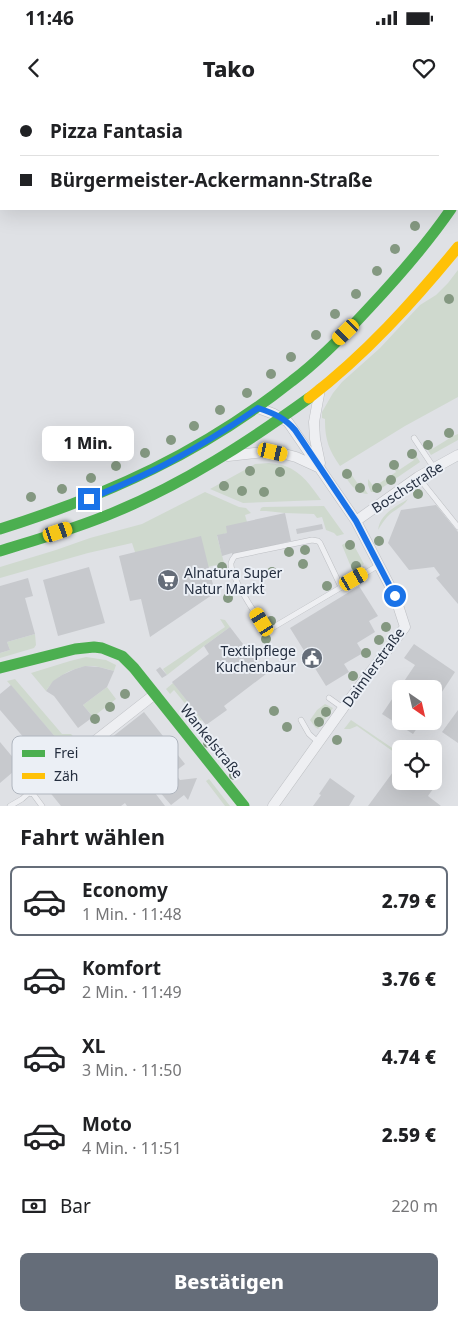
<!DOCTYPE html>
<html lang="de">
<head>
<meta charset="utf-8">
<style>
  :root { --surface:#fff; --page:#f2f2f2; --text:#202124; --muted:#757577; --line:#e0e0e0; --accent:#656d79 }
  body { margin:0; font-family:"Noto Sans",sans-serif; background:var(--page); color:var(--text); height:100vh; display:flex; flex-direction:column; font-size:19px; white-space:nowrap }
  * { box-sizing:border-box; margin:0 }
  p { font-size:16px; color:var(--muted) }
  .icon { flex:none; width:28px; height:28px; fill:none; stroke:currentColor; stroke-width:2; stroke-linecap:round; stroke-linejoin:round }
  .map { position:relative; height:706px; overflow:hidden }
  .details { display:flex; flex-direction:column; background:var(--surface); flex:1 }
  .details>* { flex:none }
  .top-card { position:absolute; left:0px; top:0px; width:459px; height:110px; box-shadow:0 5px 20px #0002; display:grid; align-content:center; height:110px; padding:0 20px; background:var(--surface) }
  .needle { width:32px; rotate:146deg }
  .controls { position:absolute; left:392px; top:580px; display:grid; gap:10px }
  .controls a { display:grid; place-items:center; width:50px; height:50px; border-radius:8px; background:var(--surface); box-shadow:0 5px 20px #0002; font-size:25px }
  .end { position:absolute; width:22px; height:22px; margin:-11px; border:6px solid #1a73e8; background:#fff; box-shadow:0 0 0 2px #fff }
  .from { border-radius:50% }
  .bubble { position:absolute; height:35px; border-radius:8px; background:var(--surface); box-shadow:0 5px 20px #0002; font-size:16px; font-weight:800; line-height:35px; text-align:center }
  .car { position:absolute; width:15px; height:30px; margin:-15px -8px; border-radius:6px; box-shadow:0 0 4px 1px #0007; background:linear-gradient(#f5c518 24%,#345 0 40%,#f5c518 0 76%,#345 0 86%,#f5c518 0) }
  .top-card b { display:flex; align-items:center; gap:18px; height:48px; font-size:19px }
  .top-card b+b { border-top:1px solid var(--line) }
  .top-card i { width:12px; height:12px; background:var(--text) }
  ul { padding:0; list-style:none }
  li { display:flex; align-items:center; gap:15px; height:70px; margin:0 10px 8px; padding:0 10px; border:2px solid transparent; border-radius:8px }
  li div { flex:1 }
  li b { display:block; font-size:19px }
  li em { font-style:normal; font-weight:800 }
  li.current { border-color:var(--accent) }
  li>.icon { width:45px; height:45px; stroke-width:1.5 }
  h2 { padding:0 20px; font-size:22px; line-height:60px }
  .pay { display:flex; align-items:center; gap:12px; height:55px; padding:0 20px; font-size:19px }
  .pay p { margin-inline-start:auto }
  .primary-button { display:flex; gap:10px; margin-top:auto; padding:10px 20px }
  .primary-button a { flex:1; height:58px; border-radius:8px; background:var(--accent); color:#fff; font-size:20px; font-weight:800; line-height:58px; text-align:center }
  .status { display:flex; justify-content:space-between; align-items:center; height:35px; padding:0 25px; background:var(--surface); direction:ltr }
  .status svg { height:14px; fill:currentColor }
  header { display:flex; justify-content:space-between; align-items:center; height:65px; padding:0 20px; background:var(--surface); font-size:22px; font-weight:800 }
  .map>svg:first-child { display:block }
</style>
</head>
<body>
<div class="status"><b>11:46</b><svg viewBox="0 0 49 12"><path d="M0 12V9h3v3zM5 12V6h3v6zM10 12V3h3v9zM15 12V0h3v12zM26 1h20v11H26zM47 4h2v5h-2z"/></svg></div>
<header><svg class="icon" aria-label="back" viewBox="0 0 24 24"><path d="M15 5l-7 7 7 7"/></svg>Tako<svg class="icon" aria-label="heart" viewBox="0 0 24 24"><path d="M12 20l-8-8c-3-5 5-10 8-4 3-6 11-1 8 4z"/></svg></header>
<div class="map">
<svg width="458" height="706" viewBox="0 0 458 706">
  <rect width="100%" height="100%" fill="#dfe1e5"/>
  <path fill="#cfd9ce" d="M458,170V297L405,326L340,366C329,350 325,340 325,321V319L322,318V312L333,293L342,282L380,248L420,205L436,195L448,183Z
    M449,329L453,336L458,334V340L431,355L423,342L427,341L432,349L450,338L446,331Z
    M412,349L420,362L376,392H371L368,385V379L374,387L396,372L391,364L394,362L399,370L414,360L409,352Z
    M269,363C274,364 280,364 285,366C302,372 311,386 321,400L243,403L210,389L250,367L255,364Z
    M347,368L358,384L361,382L364,388L368,394C354,393 349,382 342,371Z
    M205,392L239,407L246,408L251,413L245,415L247,422L227,433L217,436L224,463L208,467L135,452L132,443L88,453L0,478V467L56,450L90,438L142,424Z
    M408,399C404,406 394,410 388,416C384,420 381,425 378,430C380,414 395,407 408,399Z
    M324,406L344,434L337,436L334,433L326,430L322,417L317,418L314,414L285,413L266,411H260L261,408L263,407Z
    M351,440L364,464L353,472L342,445Z
    M220,519L225,520L230,527L204,546L167,575L163,569L225,527Z
    M35,534L36,545L34,548L0,558V553L10,550L7,542Z
    M86,557L106,560L116,565L114,571C107,569 101,567 94,566C76,565 55,576 46,591L31,573L70,561Z
    M15,579L62,634H71L80,644L69,653L7,581Z
    M173,583L202,620L195,626L191,621L196,617L174,590L170,594L166,589Z
    M107,587L116,599L93,617L83,605Z
    M325,604L333,608L318,629L315,627L310,620L317,610Z
    M351,620L401,654V657L357,626L350,629H344Z
    M209,679L230,706H225L206,681Z"/>
  <path fill="#c7c9cd" d="M436,405L458,432V504L436,478L440,475L434,467L409,470L388,443L401,410Z
    M285,413L291,441L267,447L268,450L233,458L232,453L222,456L217,435L227,433L226,426Z
    M322,424L323,429L297,434L296,429Z
    M201,436L215,493L150,537L141,499L130,501L119,456Z
    M89,467L105,523L58,536L43,480Z
    M28,478L33,496L25,498L35,534L7,542L10,550L0,553V486Z
    M359,486L378,516L369,521L375,532L357,543L363,553L344,564L349,572L326,586L290,528Z
    M230,527L266,574L224,606L227,610L206,625L172,582L209,554L204,546Z
    M414,544L455,572L434,604V589H401V621H422L413,634L382,614L415,565L404,558Z
    M85,566L99,567L114,571L107,587L83,605L93,617L78,628L54,596L46,591L53,581L62,575L75,569Z
    M160,567L167,575L162,578L156,570Z
    M11,585L69,653L50,668L0,610V594Z
    M458,610V643L442,632Z
    M144,612L185,664L152,689L165,706H127L125,703L121,706H61L48,690L89,658L88,656Z
    M0,642L20,666L0,683Z
    M393,672L399,677L401,674V681H428L435,686L428,696L441,706H368Z
    M176,675L180,680L197,678L188,700L184,695L171,705L158,690Z
    M330,678L355,696L349,706H313L321,695L319,694Z"/>
  <g fill="none" stroke-linecap="round" stroke-linejoin="round">
    <g stroke="#bdbfc3" stroke-width="6">
      <path id="lane" d="M414,338L434,368
        M418,377L458,427
        M341,487L320,443L318,441L312,440L235,456C233,458 232,460 231,463C230,475 254,513 262,522C265,526 268,527 272,528L379,465
        M329,598L343,608
        M301,620L309,634L318,642
        M10,706L22,699L31,691L42,706"/>
    </g>
    <g stroke="#bdbfc3" stroke-width="11">
      <path id="street" d="M258,308L274,314L288,322L356,421L395,496L405,527L343,608L273,706
        M228,356L273,351L296,357L320,368
        M320,363L315,339L314,322L320,289
        M356,421L418,377L458,355
        M31,691L155,594"/>
    </g>
    <use href="#lane" stroke="#eeeff2" stroke-width="5"/>
    <use href="#street" stroke="#eeeff2" stroke-width="10"/>
    <path stroke="#4caf50" stroke-width="11" d="M458,98V99
      M0,429C108,395 203,352 292,281C320,260 345,234 369,208C398,177 427,144 451,109
      M0,451C39,439 78,428 115,412C185,383 248,342 309,298
      M0,568L75,549L94,547L102,548L122,556L134,568L244,706"/>
    <path stroke="#ffc107" stroke-width="11" d="M309,298C365,255 413,202 458,147"/>
  </g>
  <g fill="#849881">
    <circle cx="415" cy="126" r="5"/>
    <circle cx="395" cy="149" r="5"/>
    <circle cx="377" cy="171" r="5"/>
    <circle cx="356" cy="194" r="5"/>
    <circle cx="449" cy="199" r="5"/>
    <circle cx="335" cy="214" r="5"/>
    <circle cx="316" cy="235" r="5"/>
    <circle cx="291" cy="257" r="5"/>
    <circle cx="271" cy="274" r="5"/>
    <circle cx="247" cy="293" r="5"/>
    <circle cx="220" cy="310" r="5"/>
    <circle cx="194" cy="326" r="5"/>
    <circle cx="449" cy="333" r="5"/>
    <circle cx="171" cy="340" r="5"/>
    <circle cx="428" cy="345" r="5"/>
    <circle cx="145" cy="353" r="5"/>
    <circle cx="412" cy="354" r="5"/>
    <circle cx="394" cy="365" r="5"/>
    <circle cx="116" cy="366" r="5"/>
    <circle cx="250" cy="371" r="5"/>
    <circle cx="280" cy="372" r="5"/>
    <circle cx="347" cy="374" r="5"/>
    <circle cx="91" cy="378" r="5"/>
    <circle cx="391" cy="380" r="5"/>
    <circle cx="224" cy="386" r="5"/>
    <circle cx="360" cy="388" r="5"/>
    <circle cx="377" cy="388" r="5"/>
    <circle cx="62" cy="389" r="5"/>
    <circle cx="242" cy="391" r="5"/>
    <circle cx="264" cy="392" r="5"/>
    <circle cx="418" cy="394" r="5"/>
    <circle cx="31" cy="397" r="5"/>
    <circle cx="379" cy="441" r="5"/>
    <circle cx="350" cy="445" r="5"/>
    <circle cx="305" cy="450" r="5"/>
    <circle cx="289" cy="452" r="5"/>
    <circle cx="303" cy="464" r="5"/>
    <circle cx="356" cy="466" r="5"/>
    <circle cx="222" cy="467" r="5"/>
    <circle cx="272" cy="472" r="5"/>
    <circle cx="327" cy="486" r="5"/>
    <circle cx="228" cy="498" r="5"/>
    <circle cx="271" cy="521" r="5"/>
    <circle cx="386" cy="527" r="5"/>
    <circle cx="266" cy="539" r="5"/>
    <circle cx="379" cy="540" r="5"/>
    <circle cx="366" cy="553" r="5"/>
    <circle cx="353" cy="576" r="5"/>
    <circle cx="125" cy="594" r="5"/>
    <circle cx="110" cy="607" r="5"/>
    <circle cx="274" cy="611" r="5"/>
    <circle cx="326" cy="612" r="5"/>
    <circle cx="95" cy="619" r="5"/>
    <circle cx="319" cy="622" r="5"/>
    <circle cx="287" cy="627" r="5"/>
    <circle cx="337" cy="640" r="5"/>
    <circle cx="208" cy="643" r="5"/>
    <circle cx="234" cy="675" r="5"/>
  </g>
  <g fill="none" stroke-linecap="round" stroke-linejoin="round">
    <path stroke="#1a73e8" stroke-width="6" d="M89,399C115,388 141,377 166,364C198,347 229,328 258,308C273,313 285,318 295,330L356,421L395,496"/>
  </g>
  <defs>
    <g id="supermarket-disc" transform="scale(1.125)"><circle r="9.5" fill="#656d79" stroke="#ebeff5"/><path d="M-6-5.5h2.5l.6 2H6L4.5 2H-2.5L-4.4-4H-6ZM-1.5 3.2a1.3 1.3 0 1 0 .1 0ZM3 3.2a1.3 1.3 0 1 0 .1 0Z" fill="#fff"/></g>
    <g id="civic-disc" transform="scale(1.125)"><circle r="9.5" fill="#656d79" stroke="#ebeff5"/><path d="M-.6-6.5H3V-4.5H.6V-3L4-1V1h2V6H-6V1h2V-1L-.6-3ZM-1.2 2.5V6h2.4V2.5Z" fill="#fff"/></g>
  </defs>
  <g fill-rule="evenodd">
    <use href="#supermarket-disc" x="168" y="480"/>
    <use href="#civic-disc" x="312" y="558"/>
  </g>
  <g text-anchor="middle" dominant-baseline="central" stroke-width="4" stroke-linejoin="round" paint-order="stroke">
    <g font-size="14" fill="#242e3f" stroke="#ebeff5">
      <text transform="translate(407 387) rotate(-33)">Boschstraße</text>
      <text transform="translate(373 567) rotate(-54)">Daimlerstraße</text>
      <text transform="translate(212 641) rotate(51)">Wankelstraße</text>
    </g>
    <g font-size="14" fill="#242e3f" stroke="#ebeff5" text-anchor="start">
      <text x="184" y="472">Alnatura Super<tspan x="184" dy="16">Natur Markt</tspan></text>
      <text x="296" y="550" text-anchor="end">Textilpflege<tspan x="296" dy="16">Kuchenbaur</tspan></text>
    </g>
  </g>
  <rect x="12" y="636" width="166" height="58" rx="8" fill="#ebeff5" stroke="#afb5be" stroke-width="1"/>
  <rect x="22" y="650" width="23" height="7" fill="#4caf50"/>
  <rect x="22" y="673" width="23" height="6" fill="#ffc107"/>
  <g font-size="14" fill="#242e3f">
    <text x="54" y="658">Frei</text>
    <text x="54" y="681">Zäh</text>
  </g>
</svg>
<div class="controls">
<a><svg class="needle" viewBox="-14 -14 28 28"><path d="M0-13l5 13h-10z" fill="#e53935"/><path d="M0 13l5-13h-10z" fill="#757577"/></svg></a>
<a><svg class="icon" aria-label="locate" viewBox="0 0 24 24"><circle cx="12" cy="12" r="6"/><path d="M12 2v4M12 18v4M2 12h4M18 12h4"/></svg></a>
</div>
<i class="end from" style="left:395px;top:496px"></i>
<i class="end" style="left:89px;top:399px"></i>
<div class="bubble" style="left:42px;top:326px;width:92px">1 Min.</div>
<i class="car" style="left:346px;top:232px;rotate:226deg"></i>
<i class="car" style="left:273px;top:352px;rotate:103deg"></i>
<i class="car" style="left:58px;top:432px;rotate:71deg"></i>
<i class="car" style="left:354px;top:479px;rotate:60deg"></i>
<i class="car" style="left:262px;top:522px;rotate:328deg"></i>
<div class="top-card">
<b><i class="from"></i>Pizza Fantasia</b>
<b><i></i>Bürgermeister-Ackermann-Straße</b>
</div>
</div>
<section class="details">
<h2>Fahrt wählen</h2>
<ul>
<li class="current"><svg class="icon" aria-label="car" viewBox="0 0 24 24"><path d="M5 17H2v-5l4-1 3-4h7l3 4 3 1v5h-3M9 17h6M6 11h13"/><circle cx="7" cy="17" r="2"/><circle cx="17" cy="17" r="2"/></svg><div><b>Economy</b><p>1 Min. · 11:48</p></div><em>2.79 €</em></li>
<li><svg class="icon" aria-label="car" viewBox="0 0 24 24"><path d="M5 17H2v-5l4-1 3-4h7l3 4 3 1v5h-3M9 17h6M6 11h13"/><circle cx="7" cy="17" r="2"/><circle cx="17" cy="17" r="2"/></svg><div><b>Komfort</b><p>2 Min. · 11:49</p></div><em>3.76 €</em></li>
<li><svg class="icon" aria-label="car" viewBox="0 0 24 24"><path d="M5 17H2v-5l4-1 3-4h7l3 4 3 1v5h-3M9 17h6M6 11h13"/><circle cx="7" cy="17" r="2"/><circle cx="17" cy="17" r="2"/></svg><div><b>XL</b><p>3 Min. · 11:50</p></div><em>4.74 €</em></li>
<li><svg class="icon" aria-label="car" viewBox="0 0 24 24"><path d="M5 17H2v-5l4-1 3-4h7l3 4 3 1v5h-3M9 17h6M6 11h13"/><circle cx="7" cy="17" r="2"/><circle cx="17" cy="17" r="2"/></svg><div><b>Moto</b><p>4 Min. · 11:51</p></div><em>2.59 €</em></li>
</ul>
<div class="pay"><svg class="icon" aria-label="cash" viewBox="0 0 24 24"><path d="M3 7h18v10H3z"/><circle cx="12" cy="12" r="2"/></svg>Bar<p>220 m</p></div>
<div class="primary-button"><a>Bestätigen</a></div>
</section>
</body>
</html>
